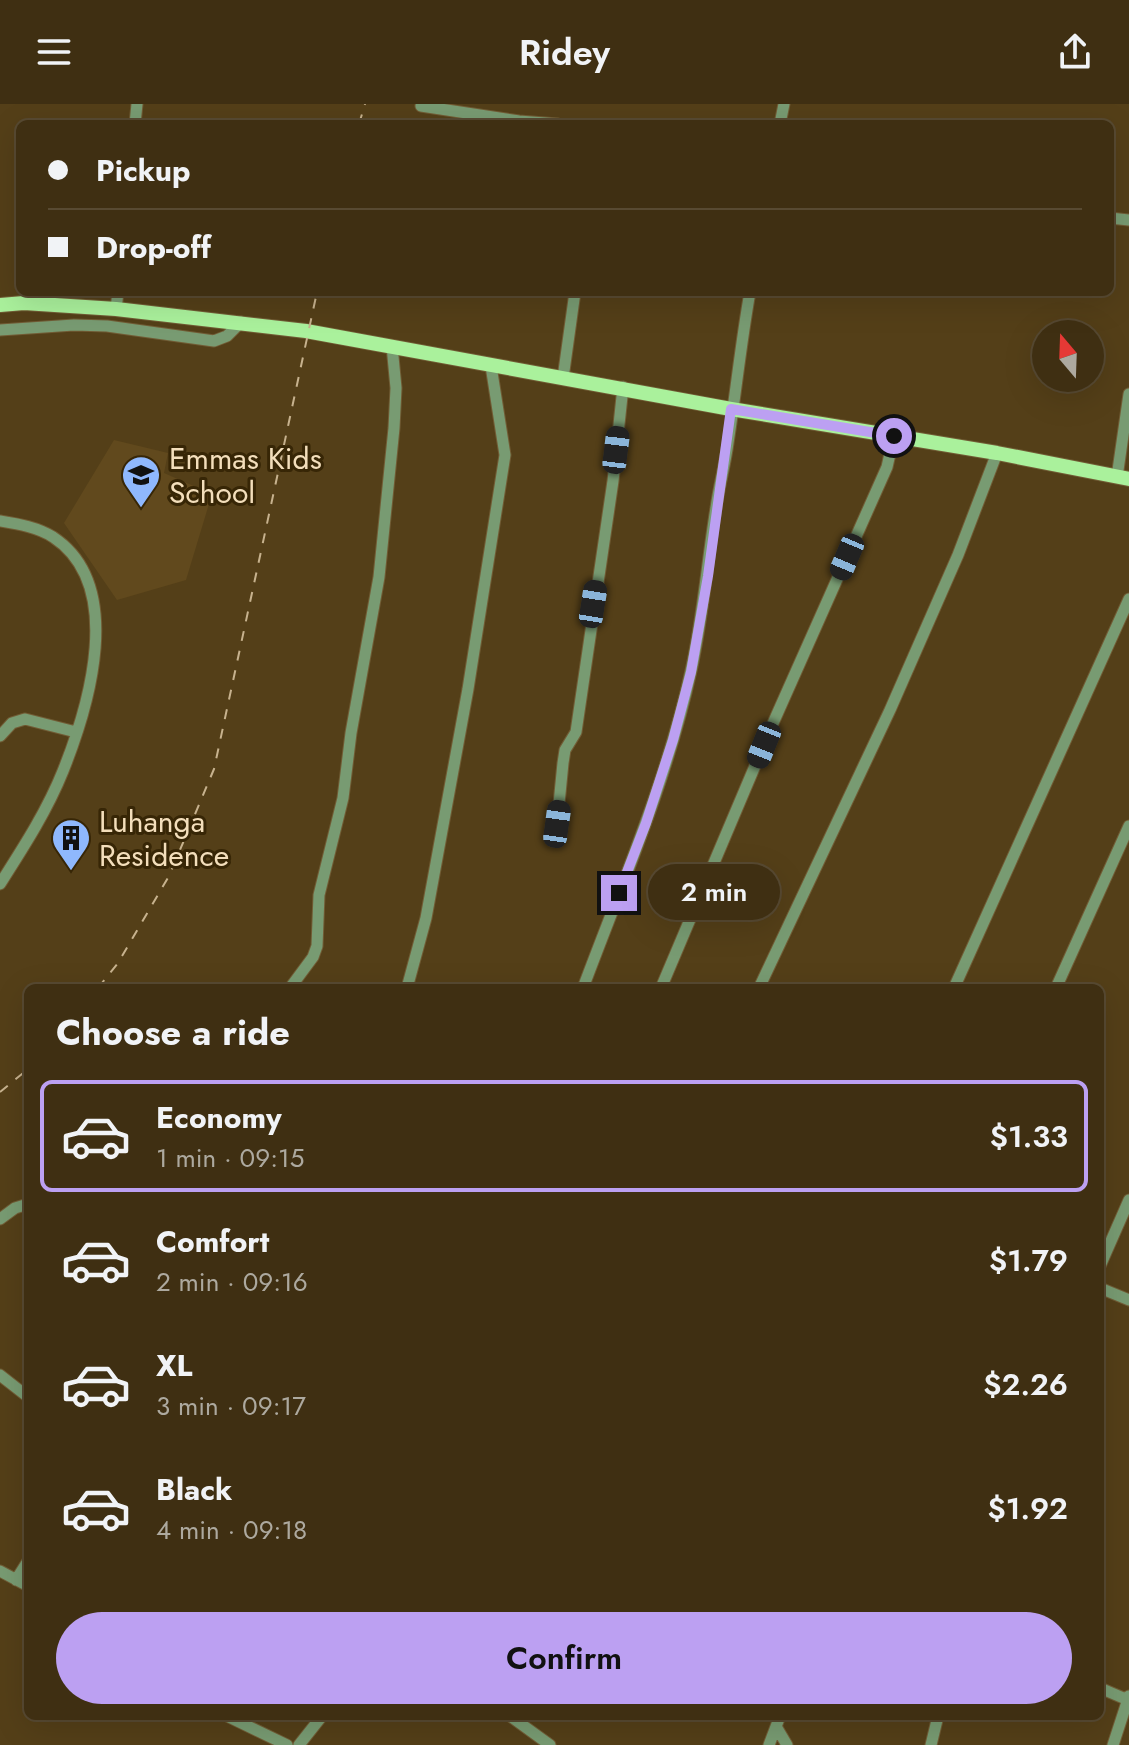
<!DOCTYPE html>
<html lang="en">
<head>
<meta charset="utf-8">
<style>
  :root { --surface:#3f2f12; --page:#46371b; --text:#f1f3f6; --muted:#ada99f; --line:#584a32; --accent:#bca0f2 }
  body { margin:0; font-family:Jost,sans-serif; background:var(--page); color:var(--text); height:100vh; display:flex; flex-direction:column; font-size:30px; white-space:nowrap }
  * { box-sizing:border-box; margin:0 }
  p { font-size:26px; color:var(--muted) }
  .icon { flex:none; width:44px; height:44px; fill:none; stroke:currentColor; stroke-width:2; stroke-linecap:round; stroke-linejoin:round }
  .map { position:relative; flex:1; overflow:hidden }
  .side { position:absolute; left:24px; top:880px; width:1080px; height:736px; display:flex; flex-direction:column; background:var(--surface); border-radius:12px; box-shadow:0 8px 32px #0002,0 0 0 2px var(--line) }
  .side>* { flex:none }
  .banner { position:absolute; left:16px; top:16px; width:1098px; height:176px; border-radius:12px; box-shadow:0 8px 32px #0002,0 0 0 2px var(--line); display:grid; align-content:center; height:176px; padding:0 32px; background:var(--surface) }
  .needle { width:52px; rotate:341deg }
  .tools { position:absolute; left:1032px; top:216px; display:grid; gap:16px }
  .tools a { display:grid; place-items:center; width:72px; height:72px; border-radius:50%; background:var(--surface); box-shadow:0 8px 32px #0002,0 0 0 2px var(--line); font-size:40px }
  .end { position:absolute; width:36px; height:36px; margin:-18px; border:10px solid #bca0f2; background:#111; box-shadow:0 0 0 4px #111 }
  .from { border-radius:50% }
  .bubble { position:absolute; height:56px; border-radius:28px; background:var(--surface); box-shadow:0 8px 32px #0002,0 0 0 2px var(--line); font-size:26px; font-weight:600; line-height:56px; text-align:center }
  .car { position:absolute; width:24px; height:48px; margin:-24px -12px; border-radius:10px; box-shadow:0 0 6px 2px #0007; background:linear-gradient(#222 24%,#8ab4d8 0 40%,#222 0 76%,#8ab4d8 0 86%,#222 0) }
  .banner b { display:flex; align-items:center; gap:28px; height:76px; font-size:30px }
  .banner b+b { border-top:2px solid var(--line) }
  .banner i { width:20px; height:20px; background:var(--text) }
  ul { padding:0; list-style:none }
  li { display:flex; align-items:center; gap:24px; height:112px; margin:0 16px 12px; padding:0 16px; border:4px solid transparent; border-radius:12px }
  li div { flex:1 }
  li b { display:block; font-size:30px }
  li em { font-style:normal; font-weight:600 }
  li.current { border-color:var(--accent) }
  li>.icon { width:72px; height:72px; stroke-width:1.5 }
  h2 { padding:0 32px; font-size:36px; line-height:96px }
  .button { display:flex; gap:16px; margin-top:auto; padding:16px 32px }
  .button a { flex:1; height:92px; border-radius:48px; background:var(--accent); color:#111; font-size:32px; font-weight:600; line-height:92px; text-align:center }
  header { display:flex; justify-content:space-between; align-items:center; height:104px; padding:0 32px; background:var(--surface); font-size:36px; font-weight:600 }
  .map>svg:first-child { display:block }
</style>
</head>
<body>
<header><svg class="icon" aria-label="menu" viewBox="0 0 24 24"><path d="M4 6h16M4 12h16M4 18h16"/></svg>Ridey<svg class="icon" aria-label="share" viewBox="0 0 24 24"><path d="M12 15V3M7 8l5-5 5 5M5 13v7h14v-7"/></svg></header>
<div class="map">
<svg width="1129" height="1641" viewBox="0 0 1129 1641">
  <rect width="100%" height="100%" fill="#543f18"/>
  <path fill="#61491d" d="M114,336L168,349L164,369L212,390L186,476L117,496L64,419Z"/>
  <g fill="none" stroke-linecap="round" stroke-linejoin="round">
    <g stroke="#715c35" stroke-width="13">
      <path id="minor" d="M421,2L519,17L558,20
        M135,20L137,0
        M780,20L784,0
        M1110,114L1129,116
        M116,205L118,188
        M0,226L74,221L107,222L214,237L227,232L241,218
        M563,274L575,188
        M1117,373L1129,290
        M0,417C18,420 37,423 53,433C126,481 89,602 63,667C47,707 23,744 0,780
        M0,632L12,619L25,615L76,628
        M557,720L563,659L565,646L576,628L613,377L623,283
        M290,884L313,853L317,842L319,791L343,694L351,629L379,473L394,324L396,284L392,242
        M407,884L426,814L468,585L505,351L491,262
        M583,884C622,780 667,676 691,567C703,513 707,459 716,404C719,382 725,361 728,339C736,288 741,238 750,188
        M661,884L774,617L887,363L894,332
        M759,884L890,606L958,451L997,349
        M954,884L1129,495
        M1056,884L1129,722
        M0,1115L15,1104L28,1100
        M1100,1162L1129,1096
        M1100,1184L1129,1196
        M0,1271L28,1293
        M0,1467L28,1482
        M16,1476L28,1457
        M1100,1584L1128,1596
        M227,1612L287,1641
        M510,1612L550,1641
        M777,1624L787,1641
        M299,1641L322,1612
        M769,1641L780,1612
        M931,1641L938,1612
        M1113,1641L1129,1592"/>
    </g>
    <g stroke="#715c35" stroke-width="16">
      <path id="major" d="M0,201L24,199L116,205L306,227L731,305L997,349L1129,375"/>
    </g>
    <use href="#minor" stroke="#789b72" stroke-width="11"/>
    <use href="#major" stroke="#aaf19c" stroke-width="14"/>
    <path stroke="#c7b28e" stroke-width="2" stroke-dasharray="10 10" stroke-linecap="butt" d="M359,20L365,0
      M98,884L118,859L169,772L214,665L317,188
      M0,988L28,965"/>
  </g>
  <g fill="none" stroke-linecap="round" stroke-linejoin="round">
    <path stroke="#bca0f2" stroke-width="10" d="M619,789L646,719L673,636L691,568L708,472L731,305L894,332"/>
  </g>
  <defs>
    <g id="school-pin" transform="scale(2)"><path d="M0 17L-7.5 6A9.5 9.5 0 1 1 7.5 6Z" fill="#8fb8fd" stroke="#372606"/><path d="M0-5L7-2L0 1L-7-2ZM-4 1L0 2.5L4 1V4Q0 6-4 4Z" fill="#111"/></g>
    <g id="building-pin" transform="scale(2)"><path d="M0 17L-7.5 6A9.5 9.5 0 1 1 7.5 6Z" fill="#8fb8fd" stroke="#372606"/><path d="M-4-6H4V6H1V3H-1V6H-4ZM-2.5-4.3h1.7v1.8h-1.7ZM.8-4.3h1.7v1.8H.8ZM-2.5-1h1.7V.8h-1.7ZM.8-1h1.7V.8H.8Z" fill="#111"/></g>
  </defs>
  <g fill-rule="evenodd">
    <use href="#school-pin" x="141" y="371"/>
    <use href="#building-pin" x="71" y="734"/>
  </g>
  <g text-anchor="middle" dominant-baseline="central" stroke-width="6" stroke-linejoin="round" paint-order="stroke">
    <g font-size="30" fill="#f3debb" stroke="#372606" text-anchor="start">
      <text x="169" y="354">Emmas Kids<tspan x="169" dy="34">School</tspan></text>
      <text x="99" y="717">Luhanga<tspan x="99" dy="34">Residence</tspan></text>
    </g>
  </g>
</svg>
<div class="tools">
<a><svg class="needle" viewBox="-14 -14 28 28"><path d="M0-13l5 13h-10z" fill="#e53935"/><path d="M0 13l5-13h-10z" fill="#ada99f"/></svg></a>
</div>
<i class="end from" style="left:894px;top:332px"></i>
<i class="end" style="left:619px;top:789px"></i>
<div class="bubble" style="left:648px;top:760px;width:132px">2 min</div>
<i class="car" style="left:616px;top:346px;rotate:7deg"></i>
<i class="car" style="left:847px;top:453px;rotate:203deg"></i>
<i class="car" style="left:593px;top:500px;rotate:9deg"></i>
<i class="car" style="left:764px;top:641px;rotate:202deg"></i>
<i class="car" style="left:557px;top:720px;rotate:8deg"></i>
<div class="banner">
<b><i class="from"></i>Pickup</b>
<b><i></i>Drop-off</b>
</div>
<section class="side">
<h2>Choose a ride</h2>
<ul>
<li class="current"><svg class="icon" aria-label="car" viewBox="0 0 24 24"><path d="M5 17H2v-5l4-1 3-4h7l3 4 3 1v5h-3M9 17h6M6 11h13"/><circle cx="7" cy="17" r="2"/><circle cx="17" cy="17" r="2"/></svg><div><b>Economy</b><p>1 min · 09:15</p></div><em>$1.33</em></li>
<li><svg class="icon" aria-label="car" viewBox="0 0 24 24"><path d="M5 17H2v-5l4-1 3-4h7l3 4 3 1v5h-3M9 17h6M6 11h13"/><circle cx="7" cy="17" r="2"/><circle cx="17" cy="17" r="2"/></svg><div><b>Comfort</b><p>2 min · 09:16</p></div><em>$1.79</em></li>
<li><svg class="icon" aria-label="car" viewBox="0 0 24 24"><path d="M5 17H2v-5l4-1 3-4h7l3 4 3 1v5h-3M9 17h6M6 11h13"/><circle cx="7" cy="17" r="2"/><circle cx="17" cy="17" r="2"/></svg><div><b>XL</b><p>3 min · 09:17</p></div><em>$2.26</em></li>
<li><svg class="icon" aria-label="car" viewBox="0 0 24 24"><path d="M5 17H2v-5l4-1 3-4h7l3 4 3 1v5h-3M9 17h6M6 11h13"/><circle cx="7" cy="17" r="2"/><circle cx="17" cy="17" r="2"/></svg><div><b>Black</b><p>4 min · 09:18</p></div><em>$1.92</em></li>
</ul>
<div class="button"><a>Confirm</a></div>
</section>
</div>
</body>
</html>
